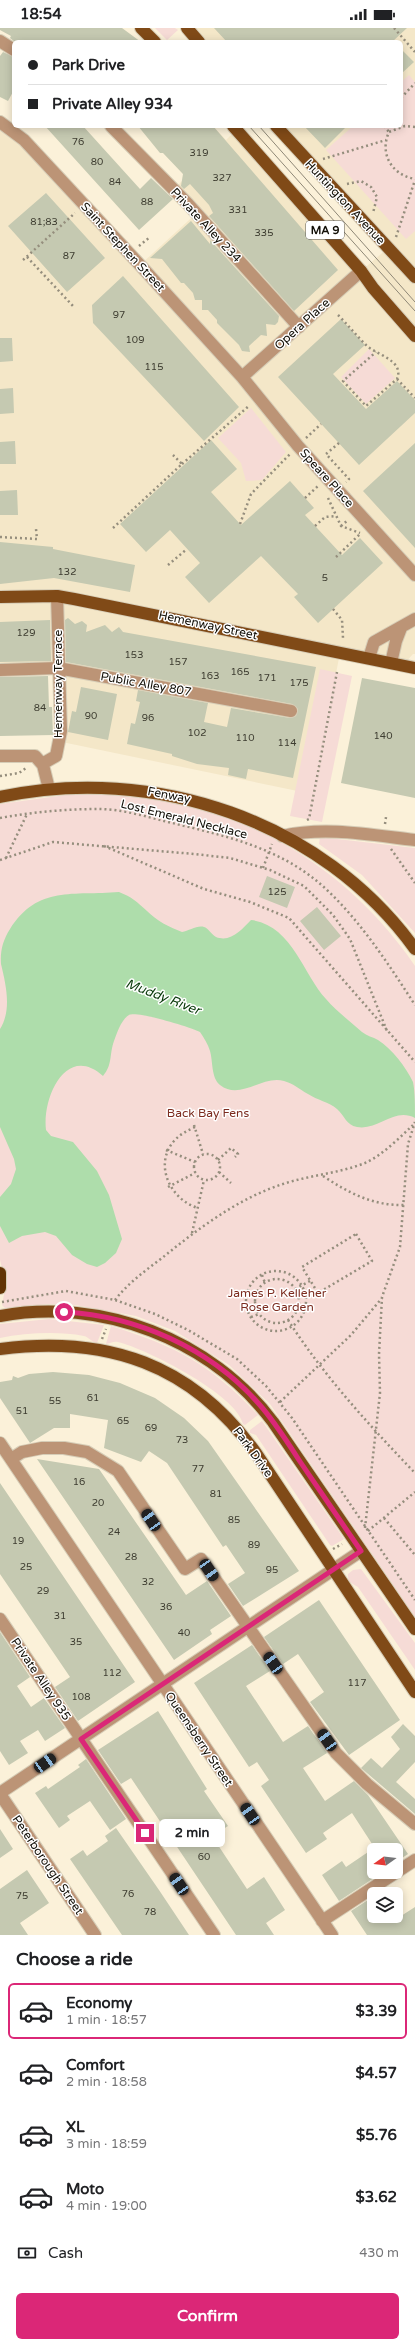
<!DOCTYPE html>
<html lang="en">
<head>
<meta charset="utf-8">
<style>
  :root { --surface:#fff; --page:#f2f2f2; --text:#202124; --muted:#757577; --line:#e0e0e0; --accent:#db2777 }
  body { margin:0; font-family:"Varela Round",sans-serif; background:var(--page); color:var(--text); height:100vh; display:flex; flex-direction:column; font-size:15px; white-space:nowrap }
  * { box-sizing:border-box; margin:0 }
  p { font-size:13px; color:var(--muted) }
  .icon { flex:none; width:22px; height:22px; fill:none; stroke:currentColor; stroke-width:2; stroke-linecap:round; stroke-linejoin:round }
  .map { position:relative; height:1907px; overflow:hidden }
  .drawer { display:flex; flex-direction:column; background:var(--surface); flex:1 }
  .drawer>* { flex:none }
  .guide { position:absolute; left:12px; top:12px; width:391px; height:88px; border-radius:6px; box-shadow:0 2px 10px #0003; display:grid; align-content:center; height:88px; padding:0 16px; background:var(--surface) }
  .needle { width:26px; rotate:256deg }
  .buttons { position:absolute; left:367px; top:1815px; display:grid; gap:8px }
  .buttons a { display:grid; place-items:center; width:36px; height:36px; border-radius:6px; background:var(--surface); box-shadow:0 2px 10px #0003; font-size:20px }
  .end { position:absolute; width:18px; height:18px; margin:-9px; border:5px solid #db2777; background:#fff; box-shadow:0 0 0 2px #fff }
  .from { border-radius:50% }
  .bubble { position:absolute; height:28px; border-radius:6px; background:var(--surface); box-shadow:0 2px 10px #0003; font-size:13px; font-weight:800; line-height:28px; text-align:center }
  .car { position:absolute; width:12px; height:24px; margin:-12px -6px; border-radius:5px; box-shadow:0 0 3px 1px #0007; background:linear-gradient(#222 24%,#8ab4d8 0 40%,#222 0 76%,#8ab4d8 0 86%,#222 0) }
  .guide b { display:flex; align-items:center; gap:14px; height:38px; font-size:15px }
  .guide b+b { border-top:1px solid var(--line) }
  .guide i { width:10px; height:10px; background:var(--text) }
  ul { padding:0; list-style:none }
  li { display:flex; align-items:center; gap:12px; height:56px; margin:0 8px 6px; padding:0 8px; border:2px solid transparent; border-radius:6px }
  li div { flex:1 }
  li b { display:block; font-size:15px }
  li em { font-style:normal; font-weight:800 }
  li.on { border-color:var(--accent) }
  li>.icon { width:36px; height:36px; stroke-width:1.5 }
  h2 { padding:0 16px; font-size:18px; line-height:48px }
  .pay { display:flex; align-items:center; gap:10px; height:44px; padding:0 16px; font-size:15px }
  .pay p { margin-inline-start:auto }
  .button { display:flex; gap:8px; margin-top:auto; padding:8px 16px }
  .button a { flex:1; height:46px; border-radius:6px; background:var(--accent); color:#fff; font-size:16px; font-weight:800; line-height:46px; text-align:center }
  .status { display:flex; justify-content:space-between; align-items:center; height:28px; padding:0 20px; background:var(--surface); direction:ltr }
  .status svg { height:11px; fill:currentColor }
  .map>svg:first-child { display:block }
</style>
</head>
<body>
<div class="status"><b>18:54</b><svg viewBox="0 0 49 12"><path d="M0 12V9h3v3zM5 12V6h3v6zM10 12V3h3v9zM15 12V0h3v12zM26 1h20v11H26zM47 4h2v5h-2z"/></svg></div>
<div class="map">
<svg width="415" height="1907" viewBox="0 0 415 1907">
  <rect width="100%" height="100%" fill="#fbf1d9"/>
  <path fill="#f4e7c8" d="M187,0H415V626H413L403,637L340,625L312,766L62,714L58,640L0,642V94L140,237L200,182L178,157L184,151L183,146L164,125L158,123L187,98H213L226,112L236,102L361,243L388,220L276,98H401V14H199Z"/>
  <path fill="#f6dbd6" d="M155,0H175L178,2L167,12Z
    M409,47L415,54V203L406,211L326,122L353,98H401V54Z
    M369,321L395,350L366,376L341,349Z
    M251,380L286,424L262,452L246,453L241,435L218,410Z
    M320,641L352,648L322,794L290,788Z
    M73,766C117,766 163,769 205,782C291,808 365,864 415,938V1589L270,1376L229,1337L175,1303L136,1288L75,1277L50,1276L5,1280L2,1277L6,1256L0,1232V776Z
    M320,809L415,820V905L362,847L319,816Z
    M49,1291L104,1297L97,1315C91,1314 89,1309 84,1308C57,1303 26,1305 0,1310V1296Z
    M111,1298C178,1319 210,1336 258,1387L245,1397L243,1396C237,1367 147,1321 118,1314C113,1313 110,1316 106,1316Z
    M262,1393L344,1511L332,1518L330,1517L256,1407L250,1405V1402Z
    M361,1541L415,1615V1642L358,1559C353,1556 347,1554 348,1546L353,1542Z"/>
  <path fill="#aeddab" d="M119,864C132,869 137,874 147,883C157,893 169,899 182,904C189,903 197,897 204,899C208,900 211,906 216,909C231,915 242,901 251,892C292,897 303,946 326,971C337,984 350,993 362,1004C367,1008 373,1009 378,1012C392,1021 406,1039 413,1054C415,1063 415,1079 415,1090C394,1079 378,1103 357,1099C346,1097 345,1088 337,1081C329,1074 317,1072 308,1066C299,1061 294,1056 284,1053C262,1047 240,1073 220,1057C211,1050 213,1033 210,1023C208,1016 204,1010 200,1004C190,999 138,983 129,987C121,992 117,1005 114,1013C109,1027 113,1036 103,1048C66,1015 42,1070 46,1102L51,1108L73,1114L97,1143L109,1167L122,1211L116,1225L105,1235L97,1239L87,1236L72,1227L56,1208L45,1204L22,1208L9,1215L0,1198V1169L11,1156L16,1141L14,1131L0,1099V1001C12,982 6,957 1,936C0,923 3,912 10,901C38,857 73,868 119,864Z"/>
  <path fill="#c5c9b1" d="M0,0H122L141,14H15L10,10L11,8L0,2Z
    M214,0H407L392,14H227Z
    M401,21L414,34L401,46Z
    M3,24L14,29V62L8,73L0,69V28Z
    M45,98H83L140,161L151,150L173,171L139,202Z
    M138,98H213L338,242L294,283L209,188L213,185L209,177L190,156L184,161L181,158L183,146L163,125H160Z
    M304,98H347L325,120Z
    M46,165L105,230L67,264L8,198Z
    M191,193L210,216V212L279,288L278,294L275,297L266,296L267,308L261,307L249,318L250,324L242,323L239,317L217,295V292L208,282H202V272H195L193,265L184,255H181L162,231L150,230Z
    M123,248L239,379L204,413L93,295L92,277Z
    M341,291L365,317L333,346L366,381L397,353L415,372V385L359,437L278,349Z
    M0,310H12L13,333L0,334Z
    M13,360L14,385L0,386V361Z
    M211,412L237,441L211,464L241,497L290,453L314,480L305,487L342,527L360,510L383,535L318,595L294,569L298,566L261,528L209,575L185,549L200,535L170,502L146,524L120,496Z
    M15,413L16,436H0V414Z
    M415,415V520L363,463Z
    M17,462L18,487H0V463Z
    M0,514L53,519V521L135,537L130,564L54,550L0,556Z
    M68,590L75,596L82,593L87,597L86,604L105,597L112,604L119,599L123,604L316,639L293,750L248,741L246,751L228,747L229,740L197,736L172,728V726L127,716L131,695L135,696L140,674L136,673L138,662L208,675L204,694L227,699L231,680L290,690L296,688L298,681L292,676L66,634L65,592Z
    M50,592L51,633L0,634V594Z
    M48,648L49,679H52L53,707L0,708V649Z
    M362,650L415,660V770L341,755Z
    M81,659L117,666L108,712L68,704L72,683L76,684Z
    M267,848L295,859L287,880L259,869Z
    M317,879L341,908L324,922L300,893Z
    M53,1344L89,1347L120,1355L155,1370L184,1390L208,1413L299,1543L243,1578L228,1556L245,1545L226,1517L223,1519L167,1435L149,1423L141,1434L104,1420L108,1392L70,1386V1400H54L30,1415L0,1370V1354L12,1352L13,1348L18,1350L29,1346Z
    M37,1431L99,1441L186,1567L207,1553L231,1588L210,1602L212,1606L174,1632Z
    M0,1455L135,1654L78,1693L55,1659L70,1649L0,1546Z
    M319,1572L400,1692L349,1727L310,1674L324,1664L298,1626L283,1636L264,1609Z
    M0,1604L30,1649L17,1658L31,1679L44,1670L65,1700L45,1713L38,1702L20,1713L28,1725L9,1737L0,1723Z
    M252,1617L270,1643L246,1658L283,1714L308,1698L327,1725L303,1740L325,1773L354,1753L368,1767L408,1826L396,1834V1822H376L352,1785L323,1805L327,1811L306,1825L261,1758L269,1752L257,1734L249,1739L194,1655Z
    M158,1683L207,1761L204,1763L228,1798L212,1808L247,1861L264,1849L285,1882L266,1895L274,1907H236L131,1750L121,1756L98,1722Z
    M403,1696L415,1708V1734L396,1754L415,1771V1786L361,1740L371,1730L382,1740L400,1721L391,1709Z
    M86,1731L126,1791L110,1802L90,1773L67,1788L70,1792L59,1800L35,1765L46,1758L48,1761L80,1739L78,1737Z
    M116,1800L159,1862L189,1907H122L70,1831L83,1822L87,1828L108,1813L105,1808Z
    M0,1801L13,1821L0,1830Z
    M374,1820V1850L339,1873L322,1847L342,1833L346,1839Z
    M27,1842L49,1875L20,1895L28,1907H0V1861Z
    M374,1868V1888H401L415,1879V1907H367L351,1883Z"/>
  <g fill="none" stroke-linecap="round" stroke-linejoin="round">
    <g stroke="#d6cdb7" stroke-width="14">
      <path id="minor" d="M0,13L14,22
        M0,94L24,112L140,237L242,349L298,418L415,547
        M111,98L188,176L299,299
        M242,349L361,243
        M369,630L374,614L415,591
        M391,635L396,613L401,600
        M0,642L58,640L291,683
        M0,728H35L43,737L49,761
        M42,736L56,728L61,703L57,568
        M282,808C326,798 371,807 415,812
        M0,1415L332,1907
        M11,1431L22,1424L42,1420H64L87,1424L118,1443L185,1541L201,1531L336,1725L367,1756L415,1796
        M0,1591L214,1907
        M0,1765L361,1523
        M0,1766L95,1907
        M322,1893L415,1832"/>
    </g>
    <g stroke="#d6cdb7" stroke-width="14">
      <path id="major" d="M141,0L155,14
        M187,0L199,14
        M233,98L361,243L373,260L415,308
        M276,98L415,249
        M0,569L57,568L74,571L415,640
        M0,769C153,736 322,792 415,921
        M0,1288C101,1269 211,1311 273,1394L415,1601
        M0,1321C107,1307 192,1336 256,1425L415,1664"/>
    </g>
    <g stroke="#d6cdb7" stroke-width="14">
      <path id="highway" d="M0,1245V1260"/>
    </g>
    <path stroke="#958e7d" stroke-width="2.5" stroke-dasharray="2 3" stroke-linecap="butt" d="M394,0L415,24
      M401,70L415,55
      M384,98L389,104
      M415,99L405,98L389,104C379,126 392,147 415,151
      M323,131L386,112
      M347,156L361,153L371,159L377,169L373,185
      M396,209L415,152
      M139,218L150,209
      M27,229L73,278
      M23,232L75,185
      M338,287C348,297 356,307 366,317C374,326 405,332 397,351L366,378L343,353L376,324
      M397,351L415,370
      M306,410L321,396
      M339,415L326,426L349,451L346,454
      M182,436L250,377
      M305,470L318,458
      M328,470L341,498L360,505
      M240,496L251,466L290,426
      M315,498L325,489L336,488
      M341,498L348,492
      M113,500L182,436L173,427
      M0,509L37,511L36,501
      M336,529L360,506
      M168,537L187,521
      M333,581L342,592L343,610
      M0,748L19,745L26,740
      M0,790C33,784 66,781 99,781C121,781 144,788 164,793C222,807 282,819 327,862C362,895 389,937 415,977
      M307,792L309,791L337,644
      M385,796L386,789
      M104,818L204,861L250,874L289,890L415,1034
      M391,821L415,855
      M6,830L27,786
      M0,832L53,814L194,826L230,830L270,842L304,858L333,887L350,911L387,1003
      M263,840L272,816
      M194,1097L203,1126
      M195,1099C187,1103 180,1106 174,1113C153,1137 171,1172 198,1180
      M166,1122L195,1134
      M194 1139a13 13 0 1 1 26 0a13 13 0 1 1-26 0Z
      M218,1132L231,1120L238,1126L235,1129
      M219,1144L231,1155
      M323,1148C349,1165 373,1178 405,1177
      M168,1159L195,1145
      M192,1205L204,1152
      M356,1206L372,1233L318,1265L302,1239Z
      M246 1273a30 30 0 1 1 60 0a30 30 0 1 1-60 0Z
      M262,1247L265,1255
      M255 1273a22 22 0 1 1 44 0a22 22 0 1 1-44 0Z
      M295,1261L310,1253
      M115,1272C128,1255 145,1243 162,1230C199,1200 240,1169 286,1155C312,1147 340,1145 365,1135C383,1127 399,1110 413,1097
      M2,1274L66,1263L115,1272L155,1286L188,1302L237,1331L266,1358L292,1390L415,1572
      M251,1289L259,1286
      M288,1292C324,1348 369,1397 415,1445
      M102,1311L106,1301
      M280,1374L351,1307L382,1270
      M384,1490L415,1527
      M365,1500L380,1365L379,1326L382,1269L400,1219L408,1116L415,1094
      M368,1503L415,1464
      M333,1521L342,1516"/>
    <use href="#minor" stroke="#bc9476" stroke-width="12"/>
    <use href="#major" stroke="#804a17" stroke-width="12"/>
    <use href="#highway" stroke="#623405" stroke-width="12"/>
    <path stroke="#8f8877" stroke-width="1" d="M249,98L415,283
      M259,98L415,274"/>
  </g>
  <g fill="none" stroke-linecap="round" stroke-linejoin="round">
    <path stroke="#db2777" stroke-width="5" d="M64,1284C137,1288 210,1320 259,1376C275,1394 288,1415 301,1435C321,1464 341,1494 361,1523L81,1711L145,1805"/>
  </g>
  <g text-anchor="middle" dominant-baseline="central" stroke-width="3" stroke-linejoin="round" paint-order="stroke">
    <g font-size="10" fill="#3e3d31">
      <text x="78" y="114">76</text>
      <text x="199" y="125">319</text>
      <text x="97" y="134">80</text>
      <text x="222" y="150">327</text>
      <text x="115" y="154">84</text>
      <text x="147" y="174">88</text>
      <text x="238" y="182">331</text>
      <text x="44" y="194">81;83</text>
      <text x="264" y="205">335</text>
      <text x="69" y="228">87</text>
      <text x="119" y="287">97</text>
      <text x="135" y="312">109</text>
      <text x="154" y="339">115</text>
      <text x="67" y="544">132</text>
      <text x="325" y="550">5</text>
      <text x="26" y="605">129</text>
      <text x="134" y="627">153</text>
      <text x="178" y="634">157</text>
      <text x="240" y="644">165</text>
      <text x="210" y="648">163</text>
      <text x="267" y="650">171</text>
      <text x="299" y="655">175</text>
      <text x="40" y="680">84</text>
      <text x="91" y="688">90</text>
      <text x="148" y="690">96</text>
      <text x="197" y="705">102</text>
      <text x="383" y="708">140</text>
      <text x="245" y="710">110</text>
      <text x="287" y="715">114</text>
      <text x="277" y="864">125</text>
      <text x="93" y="1370">61</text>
      <text x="55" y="1373">55</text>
      <text x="22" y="1383">51</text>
      <text x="123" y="1393">65</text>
      <text x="151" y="1400">69</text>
      <text x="182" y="1412">73</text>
      <text x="198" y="1441">77</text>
      <text x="79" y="1454">16</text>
      <text x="216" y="1466">81</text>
      <text x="98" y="1475">20</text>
      <text x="234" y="1492">85</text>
      <text x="114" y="1504">24</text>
      <text x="18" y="1513">19</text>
      <text x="254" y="1517">89</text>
      <text x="131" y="1529">28</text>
      <text x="26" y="1539">25</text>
      <text x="272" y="1542">95</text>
      <text x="148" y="1554">32</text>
      <text x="43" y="1563">29</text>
      <text x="166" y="1579">36</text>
      <text x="60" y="1588">31</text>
      <text x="184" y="1605">40</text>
      <text x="76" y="1614">35</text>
      <text x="112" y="1645">112</text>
      <text x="357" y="1655">117</text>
      <text x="81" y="1669">108</text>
      <text x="204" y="1829">60</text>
      <text x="128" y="1866">76</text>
      <text x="22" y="1868">75</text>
      <text x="150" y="1884">78</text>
    </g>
    <rect fill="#fff" stroke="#585651" stroke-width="1" x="306" y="193" width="38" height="18" rx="3"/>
    <g font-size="11" font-weight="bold" fill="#110e06">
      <text x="325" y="202">MA 9</text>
    </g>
    <g font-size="12" fill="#110e06" stroke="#fff">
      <text transform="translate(345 174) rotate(47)">Huntington Avenue</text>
      <text transform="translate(206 197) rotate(47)">Private Alley 234</text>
      <text transform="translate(123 219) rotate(47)">Saint Stephen Street</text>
      <text transform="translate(302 296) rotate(-42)">Opera Place</text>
      <text transform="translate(327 450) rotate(48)">Speare Place</text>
      <text transform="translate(208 597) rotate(12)">Hemenway Street</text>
      <text transform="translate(58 656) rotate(-90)">Hemenway Terrace</text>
      <text transform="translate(146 656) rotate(10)">Public Alley 807</text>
      <text transform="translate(169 767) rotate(11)">Fenway</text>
      <text transform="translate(184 791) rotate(14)">Lost Emerald Necklace</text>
      <text transform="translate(253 1424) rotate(54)">Park Drive</text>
      <text transform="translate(41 1651) rotate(56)">Private Alley 935</text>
      <text transform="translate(199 1711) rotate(56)">Queensberry Street</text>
      <text transform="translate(48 1837) rotate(56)">Peterborough Street</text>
    </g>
    <g font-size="12" fill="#7c2d20" stroke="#fff">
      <text x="208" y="1085">Back Bay Fens</text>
      <text x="277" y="1265">James P. Kelleher<tspan x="277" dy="14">Rose Garden</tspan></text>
    </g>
    <g font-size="13" font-style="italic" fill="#083909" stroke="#fff">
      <text transform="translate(163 969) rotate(21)">Muddy River</text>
    </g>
  </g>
</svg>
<div class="buttons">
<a><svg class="needle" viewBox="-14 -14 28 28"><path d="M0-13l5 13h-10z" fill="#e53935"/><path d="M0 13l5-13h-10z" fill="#757577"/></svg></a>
<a><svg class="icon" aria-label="layers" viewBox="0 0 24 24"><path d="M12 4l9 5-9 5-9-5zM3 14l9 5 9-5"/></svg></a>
</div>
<i class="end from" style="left:64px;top:1284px"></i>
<i class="end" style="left:145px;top:1805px"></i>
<div class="bubble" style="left:159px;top:1791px;width:66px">2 min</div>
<i class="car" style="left:151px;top:1492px;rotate:326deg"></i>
<i class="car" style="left:209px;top:1542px;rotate:146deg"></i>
<i class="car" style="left:273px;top:1635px;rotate:325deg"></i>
<i class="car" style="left:327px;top:1712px;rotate:325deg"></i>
<i class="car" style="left:45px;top:1735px;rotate:56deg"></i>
<i class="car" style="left:250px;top:1786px;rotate:326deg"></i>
<i class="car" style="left:179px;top:1856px;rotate:326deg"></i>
<div class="guide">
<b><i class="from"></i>Park Drive</b>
<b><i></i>Private Alley 934</b>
</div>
</div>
<section class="drawer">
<h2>Choose a ride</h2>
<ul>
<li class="on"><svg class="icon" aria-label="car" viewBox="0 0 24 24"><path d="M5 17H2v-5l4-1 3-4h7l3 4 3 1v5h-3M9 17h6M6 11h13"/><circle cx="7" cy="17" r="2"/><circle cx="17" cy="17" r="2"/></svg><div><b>Economy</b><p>1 min · 18:57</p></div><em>$3.39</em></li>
<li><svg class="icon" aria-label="car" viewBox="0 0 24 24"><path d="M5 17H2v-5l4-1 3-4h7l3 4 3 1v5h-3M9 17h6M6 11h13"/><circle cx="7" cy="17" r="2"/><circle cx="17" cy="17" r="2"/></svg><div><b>Comfort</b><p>2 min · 18:58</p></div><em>$4.57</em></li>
<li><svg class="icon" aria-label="car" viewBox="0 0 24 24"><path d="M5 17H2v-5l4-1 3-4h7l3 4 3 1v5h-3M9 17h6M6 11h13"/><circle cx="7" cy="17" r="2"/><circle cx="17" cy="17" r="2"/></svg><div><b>XL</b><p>3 min · 18:59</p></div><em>$5.76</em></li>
<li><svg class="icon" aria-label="car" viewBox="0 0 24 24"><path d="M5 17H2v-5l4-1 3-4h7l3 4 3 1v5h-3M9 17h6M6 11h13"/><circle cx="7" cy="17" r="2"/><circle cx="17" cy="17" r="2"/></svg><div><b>Moto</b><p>4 min · 19:00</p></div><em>$3.62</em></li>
</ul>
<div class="pay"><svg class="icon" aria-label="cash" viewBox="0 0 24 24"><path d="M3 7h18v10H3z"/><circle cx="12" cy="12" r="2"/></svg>Cash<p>430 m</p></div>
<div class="button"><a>Confirm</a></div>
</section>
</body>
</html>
